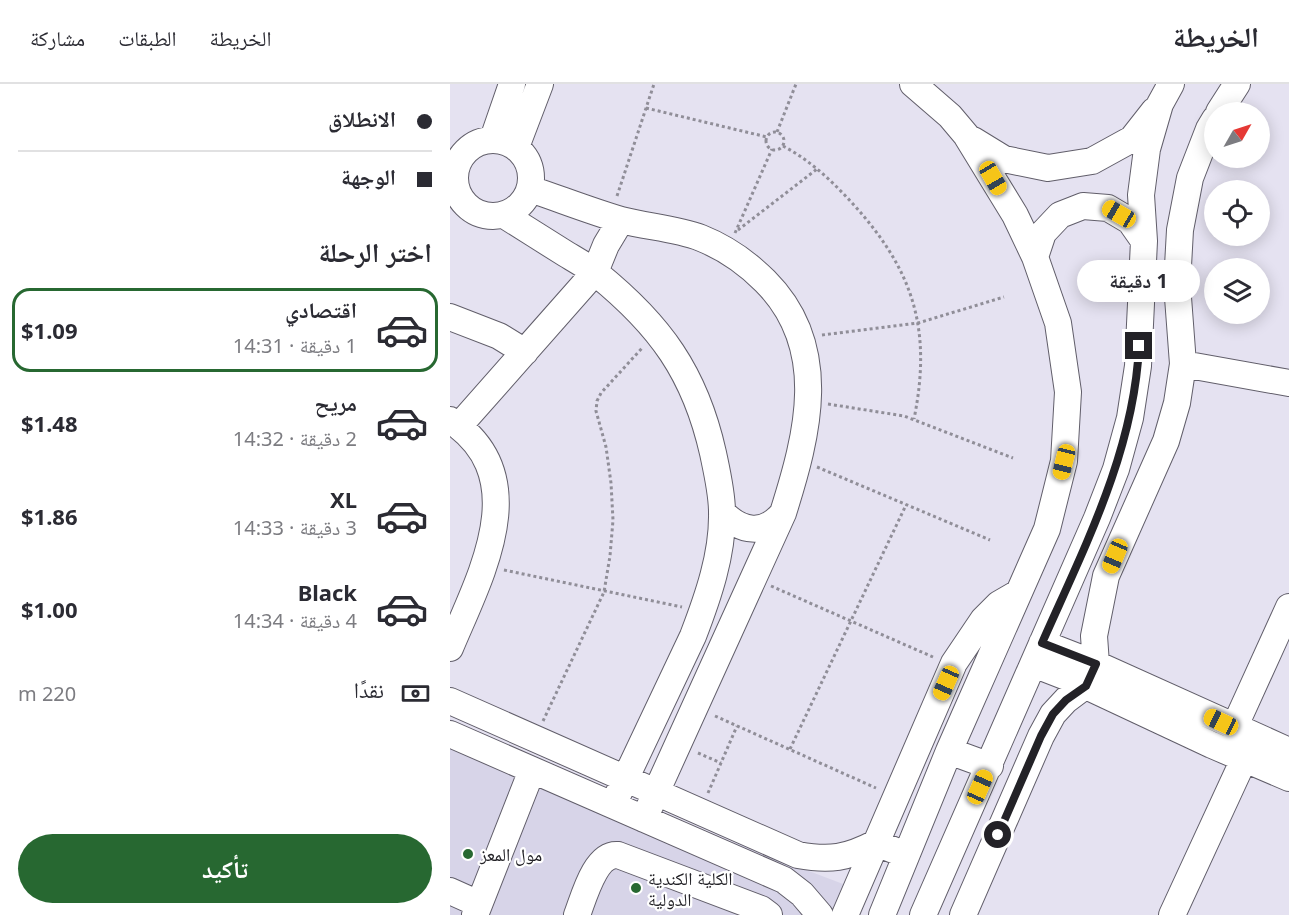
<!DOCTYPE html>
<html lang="ar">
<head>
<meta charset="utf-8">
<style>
  :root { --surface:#fff; --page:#f2f2f3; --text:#2b2b33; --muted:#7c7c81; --line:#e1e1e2; --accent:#276831 }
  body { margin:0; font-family:"Noto Sans","Noto Naskh Arabic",sans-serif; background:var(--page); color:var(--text); direction:rtl; height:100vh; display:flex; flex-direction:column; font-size:22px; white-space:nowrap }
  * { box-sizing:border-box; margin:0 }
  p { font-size:20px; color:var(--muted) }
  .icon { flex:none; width:33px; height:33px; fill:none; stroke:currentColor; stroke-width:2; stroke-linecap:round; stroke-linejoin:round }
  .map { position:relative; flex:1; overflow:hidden; direction:ltr }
  .panel { display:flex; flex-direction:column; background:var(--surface); width:450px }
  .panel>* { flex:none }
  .guide { display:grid; align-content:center; height:132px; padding:0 18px; background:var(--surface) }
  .needle { width:39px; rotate:51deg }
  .buttons { position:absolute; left:754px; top:18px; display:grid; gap:12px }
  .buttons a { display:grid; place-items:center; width:66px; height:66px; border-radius:50%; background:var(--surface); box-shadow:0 3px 15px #0003; font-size:30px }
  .end { position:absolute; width:27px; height:27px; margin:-14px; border:8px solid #232227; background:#fff; box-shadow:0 0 0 3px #fff }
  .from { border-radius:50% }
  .bubble { position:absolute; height:42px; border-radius:21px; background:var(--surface); box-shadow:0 3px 15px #0003; font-size:20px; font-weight:700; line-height:42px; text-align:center; direction:rtl }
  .car { position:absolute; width:18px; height:36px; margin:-18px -9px; border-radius:8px; box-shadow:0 0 4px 2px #0007; background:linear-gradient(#f5c518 24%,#345 0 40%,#f5c518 0 76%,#345 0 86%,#f5c518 0) }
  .guide b { display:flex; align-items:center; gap:21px; height:57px; font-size:22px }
  .guide b+b { border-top:2px solid var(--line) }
  .guide i { width:15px; height:15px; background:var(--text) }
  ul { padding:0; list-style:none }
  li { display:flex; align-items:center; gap:18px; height:84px; margin:0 12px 9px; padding:0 6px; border:3px solid transparent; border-radius:18px }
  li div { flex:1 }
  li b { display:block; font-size:22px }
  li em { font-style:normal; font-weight:700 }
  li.active { border-color:var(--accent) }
  li>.icon { width:54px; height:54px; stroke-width:1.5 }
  h2 { padding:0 18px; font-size:27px; line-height:72px }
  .pay { display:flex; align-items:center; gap:15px; height:66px; padding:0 18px; font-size:22px }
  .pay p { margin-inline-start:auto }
  .primary-button { display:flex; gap:12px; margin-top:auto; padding:12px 18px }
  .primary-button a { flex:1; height:69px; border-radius:36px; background:var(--accent); color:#fff; font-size:24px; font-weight:700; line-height:69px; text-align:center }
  header { display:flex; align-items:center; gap:36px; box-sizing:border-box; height:84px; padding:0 30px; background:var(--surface); border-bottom:2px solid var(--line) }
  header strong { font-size:28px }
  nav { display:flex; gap:33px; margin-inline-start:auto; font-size:21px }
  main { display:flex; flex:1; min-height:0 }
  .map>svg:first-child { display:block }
</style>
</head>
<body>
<header>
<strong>الخريطة</strong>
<nav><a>الخريطة</a><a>الطبقات</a><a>مشاركة</a></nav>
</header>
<main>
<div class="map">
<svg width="839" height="831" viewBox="0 0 839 831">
  <rect width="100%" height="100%" fill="#e5e2f1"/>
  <path fill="#d7d4e8" d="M0,635L261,750L401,803L390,831H0Z"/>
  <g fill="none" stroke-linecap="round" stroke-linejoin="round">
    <g stroke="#615e6a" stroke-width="28">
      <path id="minor" d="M769,28L787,0
        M43,55L62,0
        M5 94a38 38 0 1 1 76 0a38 38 0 1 1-76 0Z
        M523,56L554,75L598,84L642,77L682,55L704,27
        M66,63L90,0
        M80,105C110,115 140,127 171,136C197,143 225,144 251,154C276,164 297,179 315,197C381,263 358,350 333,429L194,735
        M54,131C75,144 95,157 116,170C126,176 137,182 147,190C210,241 245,289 263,369C267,388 272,409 272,428C273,470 258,513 243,552L163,721
        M585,173L593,149L610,131L633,122L658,124L680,137L694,157
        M0,233L49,252L75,268
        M733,280L839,299
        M0,336C86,393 30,492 0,564
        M9,342L145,188L156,161L171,136
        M272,428C291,448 314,452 333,429
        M592,559L646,580L839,667
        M583,580L619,594L762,661L839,694
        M0,617L348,771C380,777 397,774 426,759L456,771
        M784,644L839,523
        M0,650L334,796L352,810L370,831
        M499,667L540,682
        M0,807L29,820
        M25,831L82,686
        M127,831C134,813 145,769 168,771L311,825L319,831
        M395,831L504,579L533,536L549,520L568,509
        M432,831L499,667L597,445L614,377L618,308L608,239L585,173L565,131L516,51L500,32L463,0
        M473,831L647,434L666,385L680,334L688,282L694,157L691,111L697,65L710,20L721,0
        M513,831L591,652L603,630L616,616L636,601L646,580L644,552L656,492L716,357L727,319L733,280L727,200L730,146L740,94L759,45L765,35
        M722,831L794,675"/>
    </g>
    <path stroke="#908e98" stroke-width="3" stroke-dasharray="3 3" stroke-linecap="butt" d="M196,24L317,53
      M327,48L346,0
      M316 57a9 9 0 1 1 18 0a9 9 0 1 1-18 0Z
      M333,62C360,76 383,98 403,120C464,187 482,246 464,335
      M167,112L204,0
      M288,146L367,85
      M285,149L322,65
      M372,251L468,239L554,213
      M378,320L454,332L563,374
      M367,383L540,456
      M54,486L232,523
      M321,502L483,573
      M265,632L426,704
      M93,637L154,508L160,472L163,436L161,399L156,363L146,327L147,317L151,309L193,263
      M340,665L456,421
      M248,669L271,679
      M258,709L287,642"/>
    <use href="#minor" stroke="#fff" stroke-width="26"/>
  </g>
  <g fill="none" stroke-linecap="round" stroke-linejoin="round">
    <path stroke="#232227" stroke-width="8" d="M548,751L591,652L603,630L616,616L636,602L646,580L592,559C634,464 684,368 689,262"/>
  </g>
  <g fill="#276831" stroke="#fff" stroke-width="2">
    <circle cx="18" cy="770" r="6"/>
    <circle cx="186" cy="804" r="6"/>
  </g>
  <g text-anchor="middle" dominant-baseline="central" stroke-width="4.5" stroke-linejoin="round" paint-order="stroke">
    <g font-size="18" fill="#232227" stroke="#fff" text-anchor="start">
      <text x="30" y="770">مول المعز</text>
      <text x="198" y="794">الكلية الكندية<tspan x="198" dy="21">الدولية</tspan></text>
    </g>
  </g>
</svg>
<div class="buttons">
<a><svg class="needle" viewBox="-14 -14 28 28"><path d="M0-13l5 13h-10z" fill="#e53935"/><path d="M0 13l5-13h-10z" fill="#7c7c81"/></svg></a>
<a><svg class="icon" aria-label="locate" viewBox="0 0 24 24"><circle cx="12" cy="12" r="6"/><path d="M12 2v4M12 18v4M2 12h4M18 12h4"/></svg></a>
<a><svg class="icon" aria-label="layers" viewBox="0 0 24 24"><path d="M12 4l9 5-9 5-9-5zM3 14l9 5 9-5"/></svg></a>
</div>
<i class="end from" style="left:548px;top:751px"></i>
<i class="end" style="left:689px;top:262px"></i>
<div class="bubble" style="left:627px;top:176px;width:123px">1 دقيقة</div>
<i class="car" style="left:543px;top:94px;rotate:150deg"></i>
<i class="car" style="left:669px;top:130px;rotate:300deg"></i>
<i class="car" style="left:614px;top:378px;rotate:194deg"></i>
<i class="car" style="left:665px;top:472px;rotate:203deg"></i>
<i class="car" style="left:496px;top:599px;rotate:204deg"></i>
<i class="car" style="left:771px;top:638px;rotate:295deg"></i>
<i class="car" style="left:530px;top:703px;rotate:24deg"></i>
</div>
<section class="panel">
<div class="guide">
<b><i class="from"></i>الانطلاق</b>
<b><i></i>الوجهة</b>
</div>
<h2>اختر الرحلة</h2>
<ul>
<li class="active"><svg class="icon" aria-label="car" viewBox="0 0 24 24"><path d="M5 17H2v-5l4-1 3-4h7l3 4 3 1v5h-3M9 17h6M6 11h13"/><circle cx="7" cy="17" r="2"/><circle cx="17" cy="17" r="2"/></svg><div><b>اقتصادي</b><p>1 دقيقة · 14:31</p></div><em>$1.09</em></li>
<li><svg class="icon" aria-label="car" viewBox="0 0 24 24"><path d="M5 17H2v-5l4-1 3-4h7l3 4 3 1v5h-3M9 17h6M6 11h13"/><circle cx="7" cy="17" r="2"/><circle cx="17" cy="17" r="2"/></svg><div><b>مريح</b><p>2 دقيقة · 14:32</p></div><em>$1.48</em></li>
<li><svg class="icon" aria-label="car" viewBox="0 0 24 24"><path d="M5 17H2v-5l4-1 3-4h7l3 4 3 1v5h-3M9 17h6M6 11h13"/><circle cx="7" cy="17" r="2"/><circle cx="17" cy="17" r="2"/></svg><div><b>XL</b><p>3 دقيقة · 14:33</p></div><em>$1.86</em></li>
<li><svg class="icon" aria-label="car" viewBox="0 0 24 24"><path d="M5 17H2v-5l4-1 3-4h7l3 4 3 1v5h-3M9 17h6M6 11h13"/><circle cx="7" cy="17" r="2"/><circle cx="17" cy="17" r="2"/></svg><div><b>Black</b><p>4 دقيقة · 14:34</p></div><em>$1.00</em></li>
</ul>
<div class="pay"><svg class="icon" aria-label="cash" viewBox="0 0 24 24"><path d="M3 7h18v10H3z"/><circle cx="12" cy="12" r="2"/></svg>نقدًا<p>220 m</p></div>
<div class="primary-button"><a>تأكيد</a></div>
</section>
</main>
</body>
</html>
